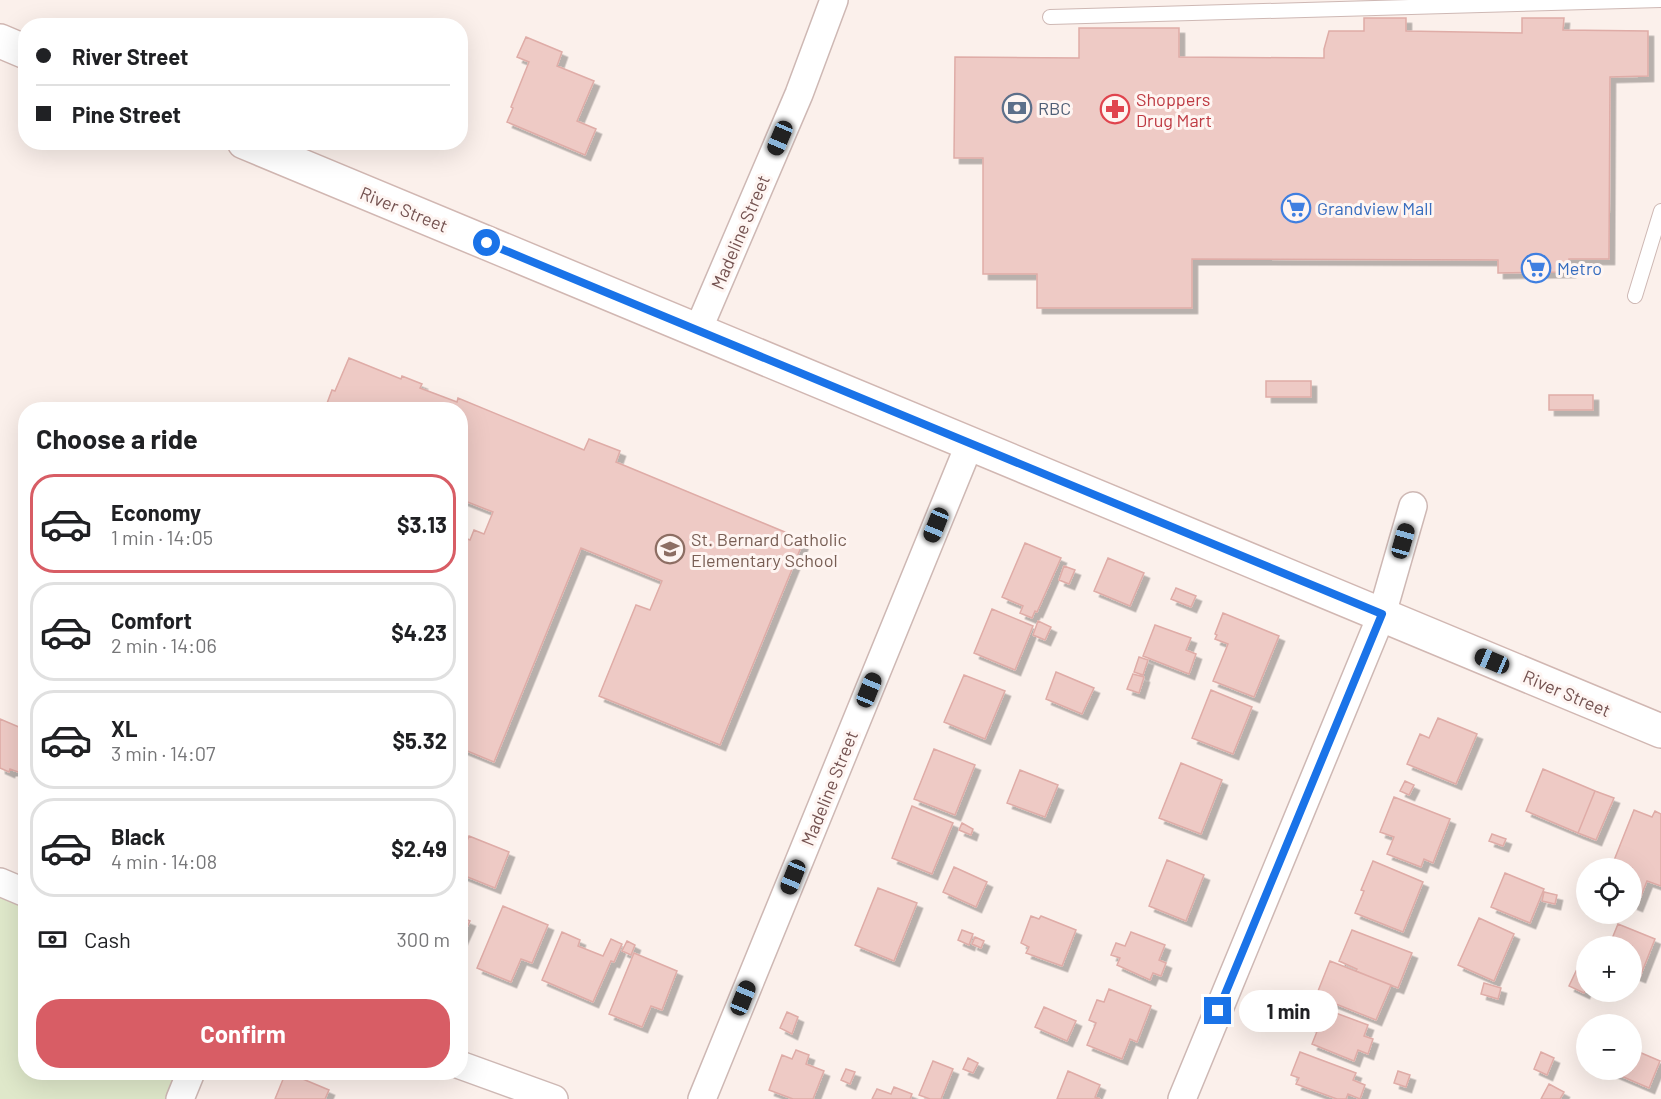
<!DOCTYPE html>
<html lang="en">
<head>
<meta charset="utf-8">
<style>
  :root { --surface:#fff; --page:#f6f6f6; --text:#202124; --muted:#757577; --line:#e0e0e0; --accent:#d85d65 }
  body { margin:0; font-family:Barlow,sans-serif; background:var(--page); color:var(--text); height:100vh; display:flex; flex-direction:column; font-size:22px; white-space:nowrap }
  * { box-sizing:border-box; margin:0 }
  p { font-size:20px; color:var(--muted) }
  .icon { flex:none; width:33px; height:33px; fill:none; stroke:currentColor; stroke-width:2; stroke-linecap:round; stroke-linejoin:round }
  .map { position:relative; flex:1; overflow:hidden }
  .panel { position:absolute; left:18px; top:402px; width:450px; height:678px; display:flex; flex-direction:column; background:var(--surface); border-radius:24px; box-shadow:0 6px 24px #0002 }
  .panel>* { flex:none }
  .banner { position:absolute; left:18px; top:18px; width:450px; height:132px; border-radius:24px; box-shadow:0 6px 24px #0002; display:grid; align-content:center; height:132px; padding:0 18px; background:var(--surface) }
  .fabs { position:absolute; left:1576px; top:858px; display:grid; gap:12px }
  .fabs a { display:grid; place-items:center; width:66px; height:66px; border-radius:50%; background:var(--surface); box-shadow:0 6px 24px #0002; font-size:30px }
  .end { position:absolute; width:27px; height:27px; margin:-14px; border:8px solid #1a73e8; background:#fff; box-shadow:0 0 0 3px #fff }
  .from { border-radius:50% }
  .bubble { position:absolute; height:42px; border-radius:21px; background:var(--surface); box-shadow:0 6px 24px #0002; font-size:20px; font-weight:700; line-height:42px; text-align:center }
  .car { position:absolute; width:18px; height:36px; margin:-18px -9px; border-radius:8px; box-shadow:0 0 4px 2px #0007; background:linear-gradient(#222 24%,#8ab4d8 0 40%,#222 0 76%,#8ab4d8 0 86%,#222 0) }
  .banner b { display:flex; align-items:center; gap:21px; height:57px; font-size:22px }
  .banner b+b { border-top:2px solid var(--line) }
  .banner i { width:15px; height:15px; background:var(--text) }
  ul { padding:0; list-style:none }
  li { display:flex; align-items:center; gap:18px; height:99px; margin:0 12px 9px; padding:0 6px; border:3px solid var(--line); border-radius:24px }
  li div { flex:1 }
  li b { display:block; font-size:22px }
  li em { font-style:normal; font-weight:700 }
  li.current { border-color:var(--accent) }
  li>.icon { width:54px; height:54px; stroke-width:1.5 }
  h2 { padding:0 18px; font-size:27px; line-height:72px }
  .pay { display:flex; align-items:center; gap:15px; height:66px; padding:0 18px; font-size:22px }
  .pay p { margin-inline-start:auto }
  .cta { display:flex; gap:12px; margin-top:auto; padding:12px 18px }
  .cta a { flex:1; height:69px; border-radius:24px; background:var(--accent); color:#fff; font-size:24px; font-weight:700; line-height:69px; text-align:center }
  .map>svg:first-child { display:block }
</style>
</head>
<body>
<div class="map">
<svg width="1661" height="1099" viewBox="0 0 1661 1099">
  <defs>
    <filter id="shadow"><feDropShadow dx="5.5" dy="5.5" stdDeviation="0" flood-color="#0004"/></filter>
  </defs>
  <rect width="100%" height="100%" fill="#fbf0eb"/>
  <path fill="#dfe8ca" d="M0,882L25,893L26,1072L190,1073L179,1099H0Z"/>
  <path fill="#eecac5" stroke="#dfaca7" stroke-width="1.5" filter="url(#shadow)" d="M1364,18H1406V31L1522,33V18H1564L1563,30L1648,31V76L1610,77L1609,259H1569L1570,272L1498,273V260L1192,259V308H1037V274H983V158H954L955,57L1079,58V28H1179V57L1324,58V49L1329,31H1364Z
    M526,37L562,52L557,66L594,81L577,121L596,129L585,155L507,122L513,108L511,107L529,62L517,57Z
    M349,358L401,379L402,376L422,384L420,388L457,402L458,398L584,450L589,439L620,451L616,462L804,540L720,745L599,696L636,605L650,610L662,581L581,548L494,762L460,748V536L470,540L474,530L484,534L493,512L460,499V410H327L328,407L326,406L332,390L335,391Z
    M1266,381H1311V397H1266Z
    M1549,395H1593V410H1549Z
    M1025,543L1061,558L1037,612L1035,611L1032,618L1020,613L1023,606L1002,597Z
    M1108,558L1144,573L1130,606L1094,591Z
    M1064,566L1075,570L1069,584L1059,580Z
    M1176,588L1196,596L1191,607L1171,599Z
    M992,609L1033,626L1015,670L974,653Z
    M1223,613L1279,636L1254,697L1213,681L1228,644L1215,639L1217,635L1215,634Z
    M1038,621L1051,627L1045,640L1033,635Z
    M1155,625L1191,638L1186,650L1196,654L1189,674L1143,656Z
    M1139,657L1148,660L1143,675L1134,672Z
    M1056,672L1094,688L1082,714L1046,699Z
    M1133,674L1144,677L1139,693L1127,689Z
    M964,675L1005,691L985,739L944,722Z
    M1211,690L1252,707L1233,754L1192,738Z
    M1438,718L1477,734L1456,784L1407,764L1420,734L1429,738Z
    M0,719L26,730V775L10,769L9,772L0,768Z
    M934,749L975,765L955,815L914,799Z
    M1181,763L1222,780L1201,834L1159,818Z
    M1543,769L1595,791L1578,833L1526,811Z
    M1020,770L1058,785L1045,817L1007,803Z
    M1405,781L1414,785L1409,795L1400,791Z
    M1595,791L1614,798L1596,840L1578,833Z
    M1394,797L1450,819L1433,863L1424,859L1421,867L1387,854L1394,837L1380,832Z
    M912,806L953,823L932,874L892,858Z
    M1634,810L1652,817L1655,811L1661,814V886L1647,881L1637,906L1632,904V868H1611Z
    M962,823L973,829L971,835L959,830Z
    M1492,834L1506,839L1503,846L1489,841Z
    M469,836L509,852L495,888L460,874V858Z
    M1167,860L1204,875L1186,921L1149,906Z
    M1373,861L1423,882L1403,932L1355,913L1364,891L1361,890Z
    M954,867L987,882L976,907L943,892Z
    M1505,873L1544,889L1530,923L1491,907Z
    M878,888L917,903L894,961L855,945Z
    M1544,892L1557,895L1555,904L1542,901Z
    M503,906L548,925L532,963L521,959L511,982L477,968Z
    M1031,916L1039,919L1041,916L1076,930L1062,966L1026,953L1029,947L1021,943Z
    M460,917L470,921L460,943Z
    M1479,918L1514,934L1494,981L1458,965Z
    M1618,924L1655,939L1640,977L1632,974V946H1609Z
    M962,930L973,934L969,945L958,940Z
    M1352,930L1412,953L1398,988L1356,971L1357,969L1339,961Z
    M562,932L580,940L578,946L603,956L611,939L622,944L614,962L611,961L593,1002L542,980Z
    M1131,932L1165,945L1159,960L1166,963L1161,976L1153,973L1150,980L1117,965L1120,958L1111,955L1116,943L1125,946Z
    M975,937L984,941L981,948L972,944Z
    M627,941L635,945L631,955L622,951Z
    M634,953L677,971L662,1010L651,1006L642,1027L609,1014Z
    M1330,961L1391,985L1376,1020L1316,996Z
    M1578,967L1587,972V986L1584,993L1569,986Z
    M1484,983L1501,988L1498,999L1481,994Z
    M1109,989L1151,1006L1137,1042L1130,1039L1122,1059L1087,1045L1096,1023L1089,1020L1097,1000L1104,1002Z
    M1317,1006L1368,1025L1364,1036L1373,1039L1368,1054L1358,1050L1354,1061L1312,1044L1318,1029L1310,1026Z
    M1044,1007L1076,1021L1067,1041L1035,1027Z
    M787,1012L798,1017L792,1034L780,1028Z
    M1632,1049L1660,1061L1649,1088L1607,1070H1632Z
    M796,1050L809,1055L806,1064L824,1071L813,1099H793L769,1090L782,1055L792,1059Z
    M1300,1052L1356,1073L1353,1080L1365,1085L1360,1099L1348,1094L1346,1099H1337L1296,1084L1299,1078L1291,1075Z
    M1541,1052L1554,1058L1547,1075L1534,1069Z
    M968,1058L978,1063L973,1073L963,1069Z
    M933,1061L953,1069L941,1099H930L919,1095Z
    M846,1069L855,1072L850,1084L841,1080Z
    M1068,1071L1100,1085L1095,1097L1100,1099H1057Z
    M1398,1071L1410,1075L1406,1087L1394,1083Z
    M286,1072L329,1090L325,1099H275Z
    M1549,1084L1564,1092L1560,1099H1541Z
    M894,1087L912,1094L910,1099H872L877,1089L891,1094Z"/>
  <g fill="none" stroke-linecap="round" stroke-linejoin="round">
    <g stroke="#ceb8b4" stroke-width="16">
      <path id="lane" d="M1050,17L1661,0
        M1635,296L1661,211"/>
    </g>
    <g stroke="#ceb8b4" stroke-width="30">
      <path id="street" d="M698,330L799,94L834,0
        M0,882L26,893
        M460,1065L554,1099
        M180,1099L191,1072
        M702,1099L970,443
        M1182,1099L1382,614L1413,506"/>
    </g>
    <g stroke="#d1b7b2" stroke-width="36">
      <path id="secondary" d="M0,41L26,52
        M244,142L1661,731"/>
    </g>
    <use href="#lane" stroke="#fff" stroke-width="14"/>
    <use href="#street" stroke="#fff" stroke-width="27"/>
    <use href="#secondary" stroke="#fff" stroke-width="33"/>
  </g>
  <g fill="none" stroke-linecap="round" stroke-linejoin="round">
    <path stroke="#1a73e8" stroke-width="8" d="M487,243L1382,614L1218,1011"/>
  </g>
  <defs>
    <g id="bank-ring" transform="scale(1.5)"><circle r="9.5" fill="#fef5f2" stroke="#5c6f8a" stroke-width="1.5"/><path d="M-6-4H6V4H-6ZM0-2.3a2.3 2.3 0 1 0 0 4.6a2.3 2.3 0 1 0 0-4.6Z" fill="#5c6f8a"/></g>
    <g id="pharmacy-ring" transform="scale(1.5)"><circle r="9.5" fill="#fef5f2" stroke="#e0444e" stroke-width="1.5"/><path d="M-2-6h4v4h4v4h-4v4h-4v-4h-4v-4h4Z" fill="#e0444e"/></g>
    <g id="supermarket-ring" transform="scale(1.5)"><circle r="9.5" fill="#fef5f2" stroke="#3f7fe0" stroke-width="1.5"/><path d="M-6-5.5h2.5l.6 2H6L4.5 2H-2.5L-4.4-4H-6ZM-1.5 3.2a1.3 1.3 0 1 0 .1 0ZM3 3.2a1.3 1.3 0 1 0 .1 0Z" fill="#3f7fe0"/></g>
    <g id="school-ring" transform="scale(1.5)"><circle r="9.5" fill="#fef5f2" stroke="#8d6e63" stroke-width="1.5"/><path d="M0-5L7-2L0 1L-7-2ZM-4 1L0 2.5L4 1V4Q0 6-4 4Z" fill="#8d6e63"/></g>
  </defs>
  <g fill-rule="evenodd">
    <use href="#bank-ring" x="1017" y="108"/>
    <use href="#pharmacy-ring" x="1115" y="109"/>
    <use href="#supermarket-ring" x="1296" y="208"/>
    <use href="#supermarket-ring" x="1536" y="268"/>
    <use href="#school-ring" x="670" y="549"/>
  </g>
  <g text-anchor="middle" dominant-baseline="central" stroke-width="6" stroke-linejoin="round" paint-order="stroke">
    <g font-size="18" fill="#be3a42" stroke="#fef5f2" text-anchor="start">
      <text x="1136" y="99">Shoppers<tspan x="1136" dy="21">Drug Mart</tspan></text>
    </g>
    <g font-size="18" fill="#4e5e75" stroke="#fef5f2" text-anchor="start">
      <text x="1038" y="108">RBC</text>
    </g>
    <g font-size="18" fill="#366cbe" stroke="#fef5f2" text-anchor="start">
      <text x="1317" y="208">Grandview Mall</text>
      <text x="1557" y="268">Metro</text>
    </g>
    <g font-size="18" fill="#745250" stroke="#fef5f2">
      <text transform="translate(404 209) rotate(22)">River Street</text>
      <text transform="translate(740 232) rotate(-67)">Madeline Street</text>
      <text transform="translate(1567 693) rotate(23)">River Street</text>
      <text transform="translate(829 788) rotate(-68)">Madeline Street</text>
    </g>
    <g font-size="18" fill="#785e54" stroke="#fef5f2" text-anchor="start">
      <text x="691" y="539">St. Bernard Catholic<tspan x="691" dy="21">Elementary School</tspan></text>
    </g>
  </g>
</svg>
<div class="fabs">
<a><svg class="icon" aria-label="locate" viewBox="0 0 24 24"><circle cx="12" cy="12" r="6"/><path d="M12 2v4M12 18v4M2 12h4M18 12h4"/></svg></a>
<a>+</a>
<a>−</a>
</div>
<i class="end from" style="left:487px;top:243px"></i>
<i class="end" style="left:1218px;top:1011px"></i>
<div class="bubble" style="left:1239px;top:990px;width:99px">1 min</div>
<i class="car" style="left:780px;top:138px;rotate:203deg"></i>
<i class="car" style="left:936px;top:525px;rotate:202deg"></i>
<i class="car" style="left:1403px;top:541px;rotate:16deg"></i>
<i class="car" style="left:1492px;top:661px;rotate:293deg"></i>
<i class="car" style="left:869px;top:690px;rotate:22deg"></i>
<i class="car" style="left:793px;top:877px;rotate:202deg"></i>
<i class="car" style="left:743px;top:998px;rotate:22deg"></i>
<div class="banner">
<b><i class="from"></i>River Street</b>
<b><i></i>Pine Street</b>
</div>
<section class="panel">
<h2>Choose a ride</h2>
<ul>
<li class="current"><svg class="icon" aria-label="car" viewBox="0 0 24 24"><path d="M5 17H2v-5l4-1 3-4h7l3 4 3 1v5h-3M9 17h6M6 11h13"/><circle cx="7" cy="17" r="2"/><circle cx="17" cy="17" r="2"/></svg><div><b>Economy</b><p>1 min · 14:05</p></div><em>$3.13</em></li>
<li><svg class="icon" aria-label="car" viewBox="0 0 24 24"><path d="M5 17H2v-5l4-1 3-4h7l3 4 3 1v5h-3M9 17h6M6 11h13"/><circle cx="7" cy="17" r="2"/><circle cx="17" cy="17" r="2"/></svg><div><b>Comfort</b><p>2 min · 14:06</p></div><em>$4.23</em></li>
<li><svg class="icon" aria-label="car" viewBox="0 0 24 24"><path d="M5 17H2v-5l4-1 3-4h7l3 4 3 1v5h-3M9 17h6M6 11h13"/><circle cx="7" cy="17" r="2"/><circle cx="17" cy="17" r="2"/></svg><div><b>XL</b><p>3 min · 14:07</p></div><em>$5.32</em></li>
<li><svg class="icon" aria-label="car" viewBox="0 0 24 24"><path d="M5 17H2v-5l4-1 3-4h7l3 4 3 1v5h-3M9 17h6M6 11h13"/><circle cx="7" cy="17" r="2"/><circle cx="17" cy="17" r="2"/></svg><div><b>Black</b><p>4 min · 14:08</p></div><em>$2.49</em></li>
</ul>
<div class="pay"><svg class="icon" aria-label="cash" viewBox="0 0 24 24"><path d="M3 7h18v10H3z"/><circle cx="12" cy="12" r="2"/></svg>Cash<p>300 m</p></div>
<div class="cta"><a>Confirm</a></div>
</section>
</div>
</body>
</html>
